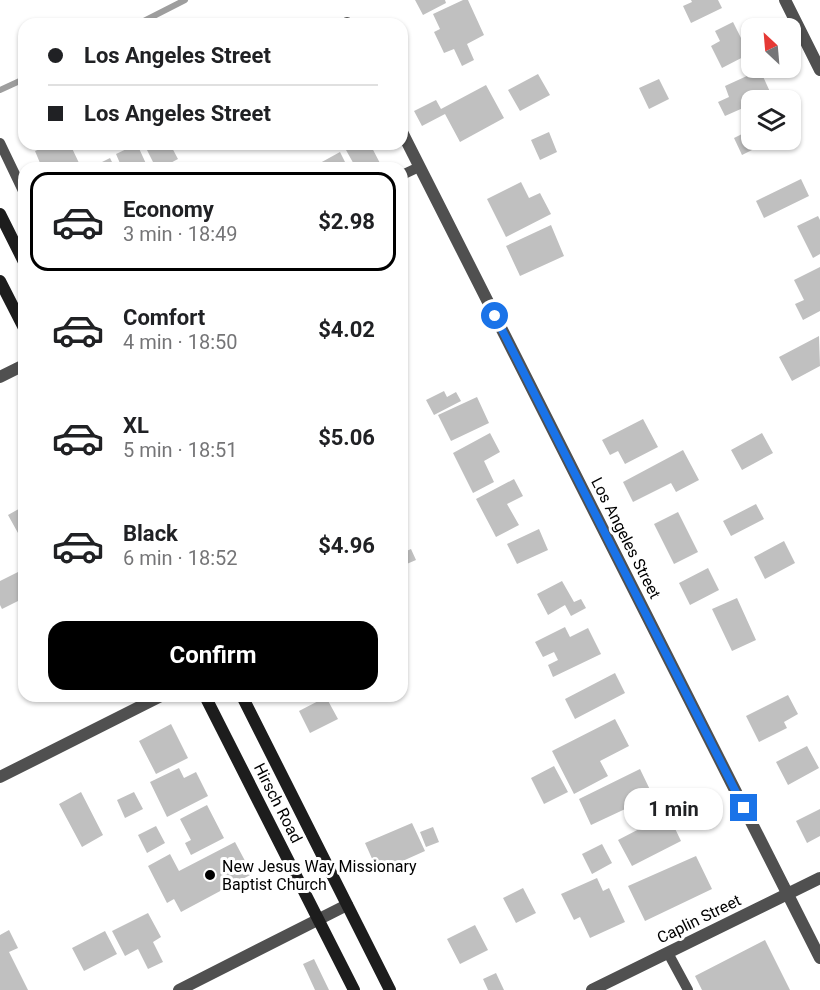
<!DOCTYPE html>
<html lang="en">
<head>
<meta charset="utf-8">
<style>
  :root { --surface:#fff; --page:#f2f2f2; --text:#202124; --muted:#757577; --line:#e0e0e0; --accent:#000 }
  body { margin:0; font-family:Roboto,sans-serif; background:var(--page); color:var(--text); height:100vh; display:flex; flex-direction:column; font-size:22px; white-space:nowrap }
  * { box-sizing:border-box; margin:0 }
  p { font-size:20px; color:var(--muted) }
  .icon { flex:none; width:33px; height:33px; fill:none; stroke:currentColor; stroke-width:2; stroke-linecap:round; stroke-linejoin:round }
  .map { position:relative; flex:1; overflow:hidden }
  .side { position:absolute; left:18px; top:162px; width:390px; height:540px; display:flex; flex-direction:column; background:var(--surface); border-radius:18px; box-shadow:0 2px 4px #0004 }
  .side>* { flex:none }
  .top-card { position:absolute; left:18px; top:18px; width:390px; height:132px; border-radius:18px; box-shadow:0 2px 4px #0004; display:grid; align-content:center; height:132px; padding:0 30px; background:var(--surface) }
  .needle { width:39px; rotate:334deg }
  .fabs { position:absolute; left:741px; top:18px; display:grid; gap:12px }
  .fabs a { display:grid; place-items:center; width:60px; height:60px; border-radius:12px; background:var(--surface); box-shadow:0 2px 4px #0004; font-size:30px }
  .end { position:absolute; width:27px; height:27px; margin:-14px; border:8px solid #1a73e8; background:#fff; box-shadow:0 0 0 3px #fff }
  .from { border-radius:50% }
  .bubble { position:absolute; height:42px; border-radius:18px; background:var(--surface); box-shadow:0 2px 4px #0004; font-size:20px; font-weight:700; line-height:42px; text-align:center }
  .top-card b { display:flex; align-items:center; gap:21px; height:57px; font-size:22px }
  .top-card b+b { border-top:2px solid var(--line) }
  .top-card i { width:15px; height:15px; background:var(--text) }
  ul { padding:10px 0 0; list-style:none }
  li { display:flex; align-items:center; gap:18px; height:99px; margin:0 12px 9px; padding:0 18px; border:3px solid transparent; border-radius:18px }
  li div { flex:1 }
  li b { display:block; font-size:22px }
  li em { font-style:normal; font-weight:700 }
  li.on { border-color:var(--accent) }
  li>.icon { width:54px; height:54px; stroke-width:1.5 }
  .button { display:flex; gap:12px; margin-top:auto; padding:12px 30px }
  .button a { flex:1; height:69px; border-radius:18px; background:var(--accent); color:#fff; font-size:24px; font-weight:700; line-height:69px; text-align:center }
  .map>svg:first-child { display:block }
</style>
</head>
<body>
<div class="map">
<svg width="820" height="990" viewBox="0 0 820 990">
  <rect width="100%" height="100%" fill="#fff"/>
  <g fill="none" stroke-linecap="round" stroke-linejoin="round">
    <path stroke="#9e9e9e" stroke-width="6" d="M138,24L185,0
      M0,90L24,79"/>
  </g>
  <path fill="#c0c0c0" d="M415,0H445L446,3L423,15Z
    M463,0H468L484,35L467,44L474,60L462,66L454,49L444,53L434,32L440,29L433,14Z
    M691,0H718L722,8L691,23L683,6L692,2Z
    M733,22L749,54L722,68L711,46L720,41L715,31Z
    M760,70L771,94L758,100H752V104L725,116L718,102L729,97L725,86Z
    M538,74L550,95L520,111L508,90Z
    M659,79L669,99L649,109L639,88Z
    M486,85L504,118L460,142L445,114L422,126L414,111L436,100L441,109Z
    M752,129V140H772L742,155L734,138Z
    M549,132L557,152L540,160L531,140Z
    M51,144H70L79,163L68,168H36L35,165L40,163L35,151Z
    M137,144L148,168H122L116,154Z
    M144,144H170L178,159L161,168H156Z
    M358,144H370L382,167L356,168L346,150Z
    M340,152L348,168H323L320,163Z
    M110,158L115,168H90Z
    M801,179L809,196L764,218L756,201Z
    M521,182L529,198L540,193L551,214L506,237L487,199Z
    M818,216L820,220V254L813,258L797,226Z
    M551,225L564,256L520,276L506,246Z
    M820,267V311L803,320L795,304L804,300L794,280Z
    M819,336L820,366L792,381L779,357Z
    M444,391L447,397L456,392L461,401L434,415L426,400Z
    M477,397L489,423L451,441L438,415Z
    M643,419L658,447L625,464L618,451L610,455L602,440Z
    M490,433L500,452L484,461L494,482L473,493L453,453Z
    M762,433L773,453L742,470L731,450Z
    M683,450L699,480L676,492L671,483L633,502L623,482Z
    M514,479L523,496L507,504L519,525L496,537L476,499Z
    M756,504L764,519L731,536L723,521Z
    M24,506V529L18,533L8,515Z
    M678,512L698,552L674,564L654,524Z
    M539,529L548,550L517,564L507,544Z
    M784,541L795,563L765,579L754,557Z
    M411,549L416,560L402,566V553Z
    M708,568L719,590L690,605L679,583Z
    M24,569V598L2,609L0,605V581Z
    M562,581L574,602L581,599L586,608L571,616L565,605L548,615L537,594Z
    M737,598L756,640L732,651L712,609Z
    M565,627L570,637L588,628L601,654L553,677L548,665L558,660L554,652L543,657L535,642Z
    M615,673L625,693L575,719L565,699Z
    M788,695L798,714L784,722L787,728L759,742L746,716Z
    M326,697L338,719L310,733L299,711Z
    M615,719L629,746L600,761L608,776L574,794L552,751Z
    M171,724L188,758L156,774L139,741Z
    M807,746L819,768L788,785L776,762Z
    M554,766L568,792L544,804L531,778Z
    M179,768L184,778L196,772L208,796L167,817L150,782Z
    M640,769L653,796L591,825L579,799Z
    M81,792L103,835L82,847L59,804Z
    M134,792L143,809L125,818L117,800Z
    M207,805L224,838L191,855L185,843L191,840L180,819Z
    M820,809V836L807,843L796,821Z
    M668,814L681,841L632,866L618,840Z
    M412,823L425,851L378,872L365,843Z
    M156,826L165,843L147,853L138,835Z
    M433,827L439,842L426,847L420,832Z
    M235,842L252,874L181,912L174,899L167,903L148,866L170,854L179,871Z
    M602,844L612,863L592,874L582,854Z
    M696,856L712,889L645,921L628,886Z
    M597,878L603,891L609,888L625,922L590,938L580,917L574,920L561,894Z
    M523,888L536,913L516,923L503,898Z
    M148,913L161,937L153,942L163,962L148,969L138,949L125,956L112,931Z
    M475,925L488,950L460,964L447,939Z
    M9,930L18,948L9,952L28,990H0V935Z
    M105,931L117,954L84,971L72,948Z
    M765,940L790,990H702L695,976Z
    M314,959L329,990H315L303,964Z
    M496,973L504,990H488L483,979Z"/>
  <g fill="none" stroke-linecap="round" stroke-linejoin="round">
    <path stroke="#505050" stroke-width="10" d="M0,143L24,193
      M402,175L419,167
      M668,953L688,990"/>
    <path stroke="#505050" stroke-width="12" d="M785,0L820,70
      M347,23V24
      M402,132L820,958
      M0,377L24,365
      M0,777L161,696
      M179,990L347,905
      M592,990L820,878"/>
    <path stroke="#1d1d1d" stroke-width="12" d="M0,214L24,262
      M0,281L24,328
      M205,696L354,990
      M242,696L390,990"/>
  </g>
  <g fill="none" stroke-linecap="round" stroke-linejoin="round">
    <path stroke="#1a73e8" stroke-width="8" d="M495,316L744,808"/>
  </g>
  <circle fill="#000" stroke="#fff" stroke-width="2" cx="210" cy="875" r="6"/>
  <g text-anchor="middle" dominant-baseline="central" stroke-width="6" stroke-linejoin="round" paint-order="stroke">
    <g font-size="16" fill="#000" stroke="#fff">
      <text transform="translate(626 538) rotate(63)">Los Angeles Street</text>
      <text transform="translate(278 803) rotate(63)">Hirsch Road</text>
      <text transform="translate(699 919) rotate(-26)">Caplin Street</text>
    </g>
    <g font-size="16" fill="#000" stroke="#fff" text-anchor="start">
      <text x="222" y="866">New Jesus Way Missionary<tspan x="222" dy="18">Baptist Church</tspan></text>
    </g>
  </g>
</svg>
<div class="fabs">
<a><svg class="needle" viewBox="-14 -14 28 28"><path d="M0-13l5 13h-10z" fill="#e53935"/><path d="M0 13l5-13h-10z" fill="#757577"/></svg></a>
<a><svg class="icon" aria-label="layers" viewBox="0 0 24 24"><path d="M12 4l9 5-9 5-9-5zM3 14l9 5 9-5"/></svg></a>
</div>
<i class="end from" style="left:495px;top:316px"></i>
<i class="end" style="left:744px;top:808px"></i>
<div class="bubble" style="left:624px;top:788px;width:99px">1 min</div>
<div class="top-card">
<b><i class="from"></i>Los Angeles Street</b>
<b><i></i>Los Angeles Street</b>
</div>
<section class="side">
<ul>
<li class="on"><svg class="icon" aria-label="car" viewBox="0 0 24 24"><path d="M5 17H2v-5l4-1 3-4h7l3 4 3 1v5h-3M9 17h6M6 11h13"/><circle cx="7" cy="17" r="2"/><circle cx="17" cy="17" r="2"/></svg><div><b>Economy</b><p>3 min · 18:49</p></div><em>$2.98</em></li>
<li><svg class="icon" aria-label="car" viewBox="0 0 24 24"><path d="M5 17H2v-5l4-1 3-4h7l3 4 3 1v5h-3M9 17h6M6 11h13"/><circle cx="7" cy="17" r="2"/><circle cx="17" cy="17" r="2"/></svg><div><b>Comfort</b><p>4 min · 18:50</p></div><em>$4.02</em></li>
<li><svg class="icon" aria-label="car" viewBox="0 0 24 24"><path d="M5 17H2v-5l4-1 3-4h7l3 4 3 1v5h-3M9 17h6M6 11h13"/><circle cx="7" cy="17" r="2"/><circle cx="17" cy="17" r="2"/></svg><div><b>XL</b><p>5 min · 18:51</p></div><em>$5.06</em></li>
<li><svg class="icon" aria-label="car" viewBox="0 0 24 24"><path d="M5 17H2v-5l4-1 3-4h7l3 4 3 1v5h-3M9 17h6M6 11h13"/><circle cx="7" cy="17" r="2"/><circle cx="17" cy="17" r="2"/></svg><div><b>Black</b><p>6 min · 18:52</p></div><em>$4.96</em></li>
</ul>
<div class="button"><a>Confirm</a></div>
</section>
</div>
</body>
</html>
